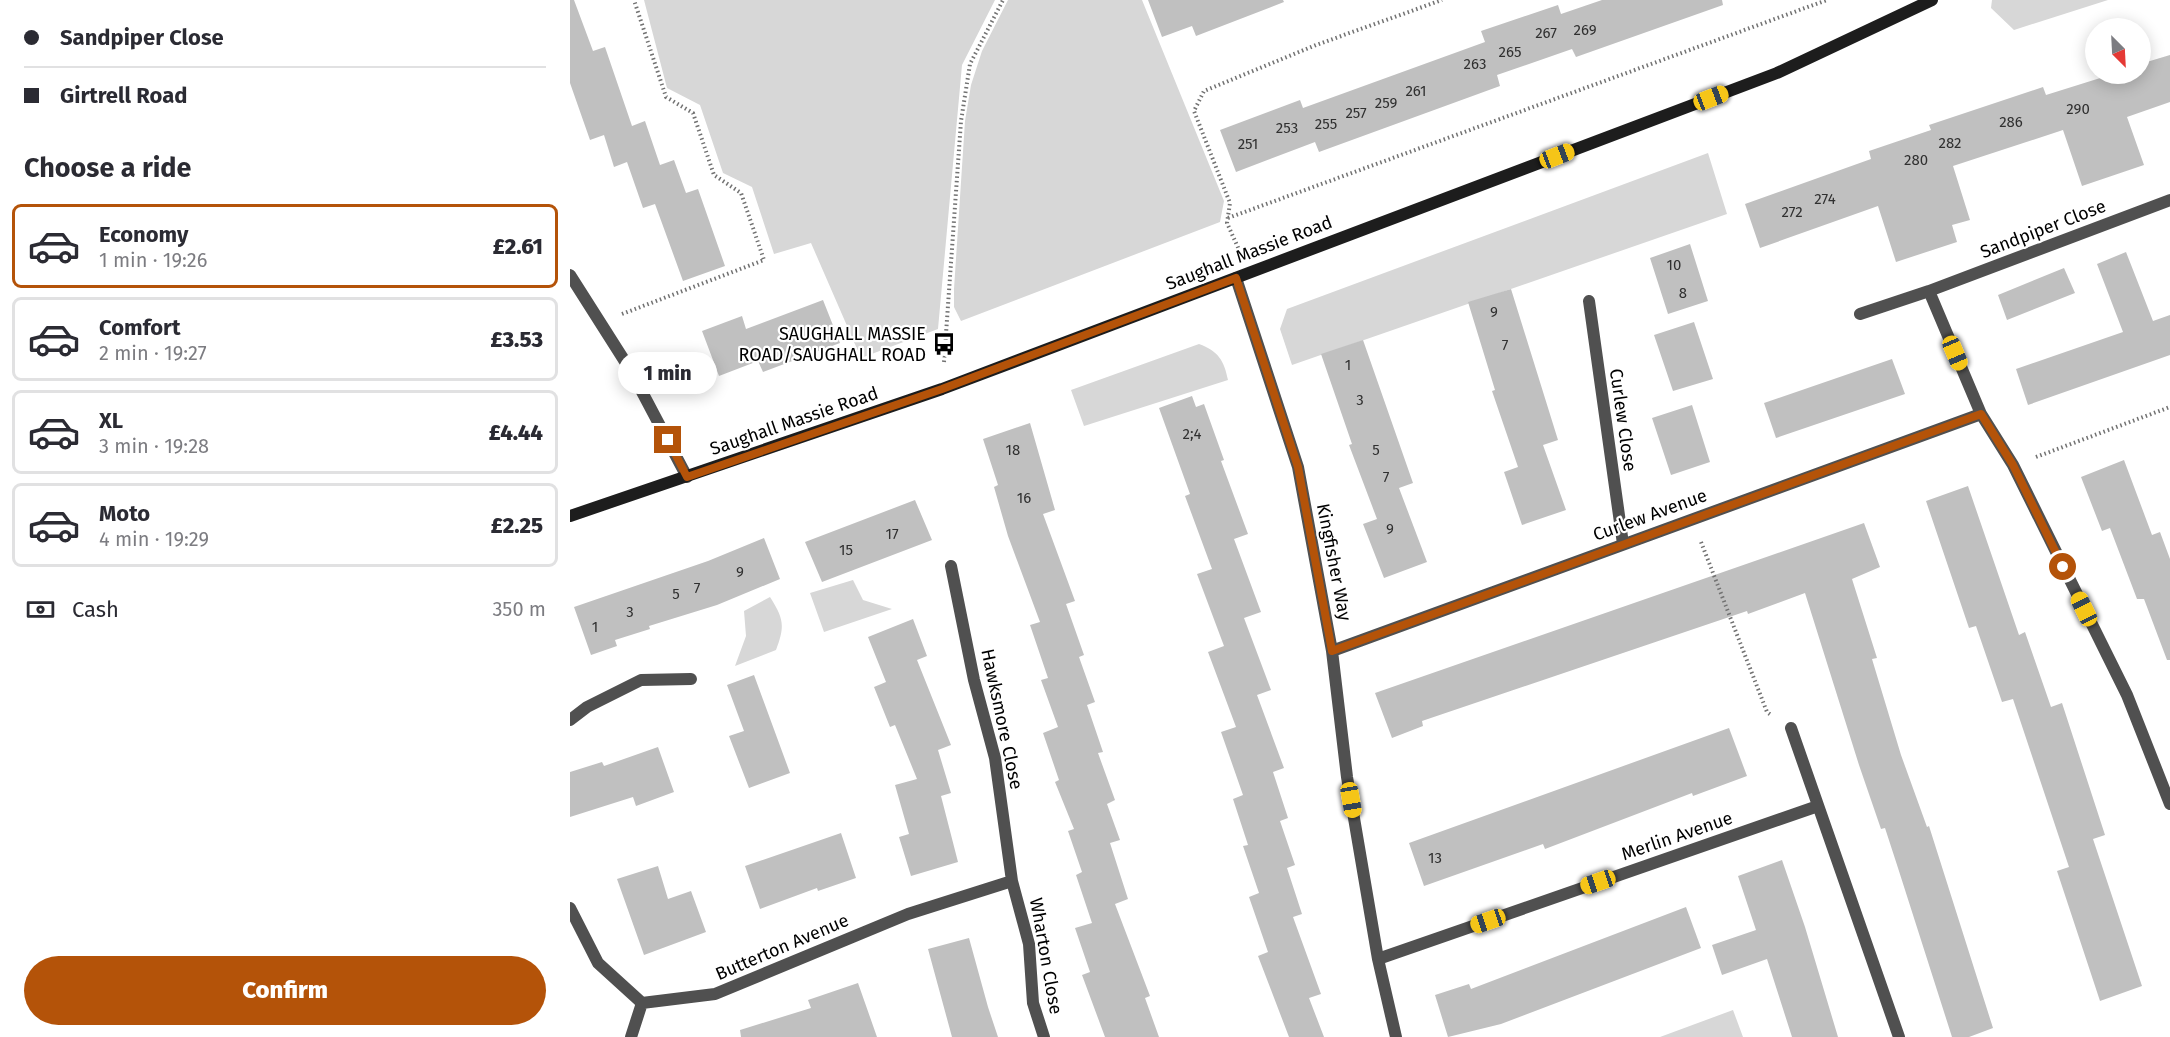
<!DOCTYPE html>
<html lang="en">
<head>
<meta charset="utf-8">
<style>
  :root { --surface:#fff; --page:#f2f2f3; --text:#2b2b33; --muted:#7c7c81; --line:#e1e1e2; --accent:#b45309 }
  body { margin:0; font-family:"Fira Sans",sans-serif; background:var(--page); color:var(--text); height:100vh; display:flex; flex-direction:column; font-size:22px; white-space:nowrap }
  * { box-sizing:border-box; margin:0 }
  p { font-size:20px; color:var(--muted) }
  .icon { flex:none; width:33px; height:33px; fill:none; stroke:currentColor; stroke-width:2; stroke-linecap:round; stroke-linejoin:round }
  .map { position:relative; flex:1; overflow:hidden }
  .sheet { display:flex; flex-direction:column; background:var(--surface); width:570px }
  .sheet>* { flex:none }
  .guide { display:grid; align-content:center; height:132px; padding:0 24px; background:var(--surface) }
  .needle { width:39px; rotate:156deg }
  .fabs { position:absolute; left:1515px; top:18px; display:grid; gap:12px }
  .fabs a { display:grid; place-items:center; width:66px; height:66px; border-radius:50%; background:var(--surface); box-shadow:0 3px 15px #0003; font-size:30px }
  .end { position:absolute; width:27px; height:27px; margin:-14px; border:8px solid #b45309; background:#fff; box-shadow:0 0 0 3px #fff }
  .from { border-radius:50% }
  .bubble { position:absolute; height:42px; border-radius:21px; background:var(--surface); box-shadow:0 3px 15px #0003; font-size:20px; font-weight:800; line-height:42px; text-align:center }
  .car { position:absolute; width:18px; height:36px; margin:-18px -9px; border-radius:8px; box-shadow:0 0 4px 2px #0007; background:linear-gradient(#f5c518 24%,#345 0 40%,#f5c518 0 76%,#345 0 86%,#f5c518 0) }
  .guide b { display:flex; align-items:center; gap:21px; height:57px; font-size:22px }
  .guide b+b { border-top:2px solid var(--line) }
  .guide i { width:15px; height:15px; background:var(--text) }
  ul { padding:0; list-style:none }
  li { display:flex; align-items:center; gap:18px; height:84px; margin:0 12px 9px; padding:0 12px; border:3px solid var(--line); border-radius:9px }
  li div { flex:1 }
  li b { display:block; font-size:22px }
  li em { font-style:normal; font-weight:800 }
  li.current { border-color:var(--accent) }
  li>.icon { width:54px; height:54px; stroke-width:1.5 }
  h2 { padding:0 24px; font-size:27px; line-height:72px }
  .pay { display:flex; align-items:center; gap:15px; height:66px; padding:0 24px; font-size:22px }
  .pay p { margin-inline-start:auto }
  .cta { display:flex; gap:12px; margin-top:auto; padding:12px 24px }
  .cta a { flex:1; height:69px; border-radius:36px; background:var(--accent); color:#fff; font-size:24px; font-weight:800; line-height:69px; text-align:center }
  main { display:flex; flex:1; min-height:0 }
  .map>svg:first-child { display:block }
</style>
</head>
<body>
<main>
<section class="sheet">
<div class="guide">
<b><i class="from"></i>Sandpiper Close</b>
<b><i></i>Girtrell Road</b>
</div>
<h2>Choose a ride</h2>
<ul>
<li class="current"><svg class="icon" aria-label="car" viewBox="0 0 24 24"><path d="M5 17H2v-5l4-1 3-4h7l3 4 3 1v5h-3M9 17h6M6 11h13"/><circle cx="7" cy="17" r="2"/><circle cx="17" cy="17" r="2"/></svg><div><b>Economy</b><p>1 min · 19:26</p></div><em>£2.61</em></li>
<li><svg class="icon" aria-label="car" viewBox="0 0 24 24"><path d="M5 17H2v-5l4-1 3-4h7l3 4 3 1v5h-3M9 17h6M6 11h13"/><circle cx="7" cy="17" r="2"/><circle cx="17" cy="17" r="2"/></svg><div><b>Comfort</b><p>2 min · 19:27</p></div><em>£3.53</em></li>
<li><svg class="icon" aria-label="car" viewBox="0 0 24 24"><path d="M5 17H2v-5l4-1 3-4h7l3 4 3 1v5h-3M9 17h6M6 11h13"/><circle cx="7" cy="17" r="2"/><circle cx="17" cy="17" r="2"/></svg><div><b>XL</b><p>3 min · 19:28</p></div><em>£4.44</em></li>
<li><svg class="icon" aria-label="car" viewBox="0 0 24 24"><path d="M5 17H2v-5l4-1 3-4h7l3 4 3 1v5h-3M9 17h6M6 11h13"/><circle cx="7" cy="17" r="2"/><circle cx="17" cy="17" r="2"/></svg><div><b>Moto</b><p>4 min · 19:29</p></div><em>£2.25</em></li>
</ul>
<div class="pay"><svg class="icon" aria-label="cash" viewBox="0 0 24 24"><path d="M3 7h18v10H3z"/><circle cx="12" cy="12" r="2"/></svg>Cash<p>350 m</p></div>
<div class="cta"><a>Confirm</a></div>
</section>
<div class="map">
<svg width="1600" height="1037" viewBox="0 0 1600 1037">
  <rect width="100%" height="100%" fill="#fff"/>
  <path fill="#d7d7d7" d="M74,0H425L392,65L368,329L291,358L241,243L204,254L182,187L153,173L130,105L97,88Z
    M438,0H572L654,201L650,222L391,321L384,307V289L395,121L401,85L412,51Z
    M1422,0H1538L1444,30L1421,8Z
    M1138,153L1157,214L722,365L710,329L717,309Z
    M629,344C648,351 654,360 658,380L514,426L501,390Z
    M283,580L293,600L322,609L254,632L240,593Z
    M200,597C214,619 215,626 206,650L165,666L176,636L174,611Z
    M1163,1010L1173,1037H1090Z"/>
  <path fill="#c0c0c0" d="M0,0H4L23,51L35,47L62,126L75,121L90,165L104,160L116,193L128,189L155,266L113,281L85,204L73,208L57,162L44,167L34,135L20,140L0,83Z
    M578,0H713L714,2L626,36L622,26L592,37Z
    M1032,0H1152L1153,5L1006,57L1002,49L927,75L930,86L749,152L745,142L666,172L650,130L730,100L733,108L915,42L911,31L988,5L991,14Z
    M1600,55V102L1557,117L1574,165L1512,186L1493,130L1383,166L1400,220L1382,225L1387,242L1326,262L1308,206L1190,248L1175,204L1301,159L1299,151L1361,130L1359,125L1473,87L1476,95L1543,74H1570V64Z
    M1120,244L1138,301L1098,314L1080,258Z
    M1556,252L1583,321L1600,315V355L1458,405L1446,369L1553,332L1527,264Z
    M1494,268L1505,293L1437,320L1428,295Z
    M941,289L988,440L973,445L996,510L952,525L934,472L948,467L922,391L925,390L898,302Z
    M253,300L270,343L193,372L188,361L149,376L132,331L172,316L176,329Z
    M1124,322L1143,379L1103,391L1084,335Z
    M793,340L843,483L829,488L857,562L814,578L793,524L807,519L779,445L782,444L751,354Z
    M1322,359L1335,394L1206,438L1194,403Z
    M622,396L626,407L634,404L654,460L651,461L678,534L664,539L691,612L674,618L701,690L687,695L714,768L703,772L718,818L710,821L725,865L717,868L732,914L723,917L751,994L739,998L754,1037H719L688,956L698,952L679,897L689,893L673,846L678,845L663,799L673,795L651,732L666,727L638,652L654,646L627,574L642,569L615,496L620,494L589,408Z
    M1122,405L1140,462L1101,475L1082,418Z
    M460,423L485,510L473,514L505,601L496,604L514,655L509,657L525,702L517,705L533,752L528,753L545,800L537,804L550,840L540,843L558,899L545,904L580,996L575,998L589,1037H535L512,975L520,972L505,928L522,923L506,875L512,872L498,831L504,829L485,782L489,780L473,733L488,727L471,680L478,678L460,625L470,622L438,536L424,487L428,485L413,439Z
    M1554,460L1582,535L1590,532L1600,559V660H1597L1574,599H1567L1540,528L1532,531L1511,477Z
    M1398,486L1449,635L1455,632L1481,707L1492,703L1535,835L1523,839L1572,986L1530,1001L1487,871L1499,867L1443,699L1432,702L1406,626L1399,628L1356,501Z
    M345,500L362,540L252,582L235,542Z
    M1294,523L1310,567L1282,579L1307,658L1302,659L1331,755L1357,827L1359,826L1423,1028L1399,1037H1382L1328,868L1315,828L1311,829L1289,765L1235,593L1178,614L1177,611L852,721L853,726L822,738L805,693Z
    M194,538L210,579L147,605L79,626L80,629L45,640L47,646L21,655L4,607L138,561Z
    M343,619L357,656L347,660L381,745L368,750L381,793L371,796L388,862L341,876L329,837L339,834L325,785L347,779L325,725L320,727L304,687L316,682L298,637Z
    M184,675L220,773L179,788L159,736L174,731L157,685Z
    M1159,728L1177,776L1123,796L1122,793L975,849L973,844L854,886L839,843Z
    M88,747L104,792L66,806L63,797L0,817V772L32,762L34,766Z
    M271,833L286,878L248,891L247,888L190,909L175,866Z
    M1212,860L1235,927L1268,1037H1222L1197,959L1152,975L1142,945L1186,930L1168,876Z
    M88,866L98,899L121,891L136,932L74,955L47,879Z
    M1116,907L1131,948L931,1024L878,1037L865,995L899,984L901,989Z
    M399,938L418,1007L428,1037H382L358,949Z
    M288,983L307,1037H171L170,1030L241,1008L238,1000Z"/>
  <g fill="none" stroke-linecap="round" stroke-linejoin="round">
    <path stroke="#727272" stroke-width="4" stroke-dasharray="1.5 3" stroke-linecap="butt" d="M658,218L1257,0
      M670,252L657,223L660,203L624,111L634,91L746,45L872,0
      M52,314L194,260L171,193L144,175L123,113L96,97L64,0
      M374,362L391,121L400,64L433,0
      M1466,457L1600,407
      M1131,542L1197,712L1201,715"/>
    <path stroke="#505050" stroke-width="12" d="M1600,200L1359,291L1411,414L1443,465L1557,695L1600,804
      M0,275L61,371L117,477
      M666,278L728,467L762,651L777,777L808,959L826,1037
      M1019,301L1053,544
      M1290,314L1359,291
      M381,566L404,680L425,758L442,881L459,944L463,1003L474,1037
      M762,651L1411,414
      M0,720L17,707L71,680L121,679
      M1221,728L1329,1037
      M0,908L28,963L72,1003L145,994L338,914L442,881
      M808,959L1248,806
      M61,1037L72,1003"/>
    <path stroke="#1d1d1d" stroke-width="12" d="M0,516L372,389L1207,73L1362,0"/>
  </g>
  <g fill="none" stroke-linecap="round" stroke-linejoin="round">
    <path stroke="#b45309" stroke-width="8" d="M98,440L117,477L372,389L666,278L728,467L762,651L1411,414L1443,465L1493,567"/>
  </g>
  <defs>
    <g id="bus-bare" transform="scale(1.8)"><path d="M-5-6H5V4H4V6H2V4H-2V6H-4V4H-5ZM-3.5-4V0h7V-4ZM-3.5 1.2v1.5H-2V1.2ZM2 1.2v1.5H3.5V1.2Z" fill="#000" stroke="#fff" stroke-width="2.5" paint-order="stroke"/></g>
  </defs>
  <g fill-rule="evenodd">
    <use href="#bus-bare" x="374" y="344"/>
  </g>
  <g text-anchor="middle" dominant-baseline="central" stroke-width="4.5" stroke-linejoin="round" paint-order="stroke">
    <g font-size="15" fill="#303030">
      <text x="1015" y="30">269</text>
      <text x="976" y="33">267</text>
      <text x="940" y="52">265</text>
      <text x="905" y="64">263</text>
      <text x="846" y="91">261</text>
      <text x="816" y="103">259</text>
      <text x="1508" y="109">290</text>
      <text x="786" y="113">257</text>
      <text x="1441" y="122">286</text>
      <text x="756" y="124">255</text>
      <text x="717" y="128">253</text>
      <text x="1380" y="143">282</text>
      <text x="678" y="144">251</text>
      <text x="1346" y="160">280</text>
      <text x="1255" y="199">274</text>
      <text x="1222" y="212">272</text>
      <text x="1104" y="265">10</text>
      <text x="1113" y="293">8</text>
      <text x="924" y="312">9</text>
      <text x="935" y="345">7</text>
      <text x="778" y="365">1</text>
      <text x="790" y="400">3</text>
      <text x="622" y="434">2;4</text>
      <text x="443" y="450">18</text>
      <text x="806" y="450">5</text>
      <text x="816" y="477">7</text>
      <text x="454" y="498">16</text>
      <text x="820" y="529">9</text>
      <text x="322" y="534">17</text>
      <text x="276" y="550">15</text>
      <text x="170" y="572">9</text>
      <text x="127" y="588">7</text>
      <text x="106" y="594">5</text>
      <text x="60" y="612">3</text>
      <text x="25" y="627">1</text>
      <text x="865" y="858">13</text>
    </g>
    <g font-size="18" fill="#000" stroke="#fff">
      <text transform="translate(1473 229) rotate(-21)">Sandpiper Close</text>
      <text transform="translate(679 253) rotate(-21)">Saughall Massie Road</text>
      <text transform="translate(1053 420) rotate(82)">Curlew Close</text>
      <text transform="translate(224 421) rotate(-19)">Saughall Massie Road</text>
      <text transform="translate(1080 515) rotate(-20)">Curlew Avenue</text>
      <text transform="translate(764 562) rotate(79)">Kingfisher Way</text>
      <text transform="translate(432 719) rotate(78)">Hawksmore Close</text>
      <text transform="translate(1107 836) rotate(-19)">Merlin Avenue</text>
      <text transform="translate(212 947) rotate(-23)">Butterton Avenue</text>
      <text transform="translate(476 956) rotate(80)">Wharton Close</text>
    </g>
    <g font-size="18" fill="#000" stroke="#fff" text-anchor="end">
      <text x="356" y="334">SAUGHALL MASSIE<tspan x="356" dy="21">ROAD/SAUGHALL ROAD</tspan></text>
    </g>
  </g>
</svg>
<div class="fabs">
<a><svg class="needle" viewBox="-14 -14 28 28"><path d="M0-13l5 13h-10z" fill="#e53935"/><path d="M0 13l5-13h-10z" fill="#7c7c81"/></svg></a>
</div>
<i class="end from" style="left:1493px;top:567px"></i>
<i class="end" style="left:98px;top:440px"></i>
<div class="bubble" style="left:48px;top:352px;width:99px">1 min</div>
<i class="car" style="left:1141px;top:98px;rotate:69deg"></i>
<i class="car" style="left:987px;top:156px;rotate:69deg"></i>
<i class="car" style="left:1385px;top:353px;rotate:157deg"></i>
<i class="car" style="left:1514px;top:609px;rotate:334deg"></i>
<i class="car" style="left:781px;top:800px;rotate:170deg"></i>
<i class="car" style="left:1028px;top:882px;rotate:251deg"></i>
<i class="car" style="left:918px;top:921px;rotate:251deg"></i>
</div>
</main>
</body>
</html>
